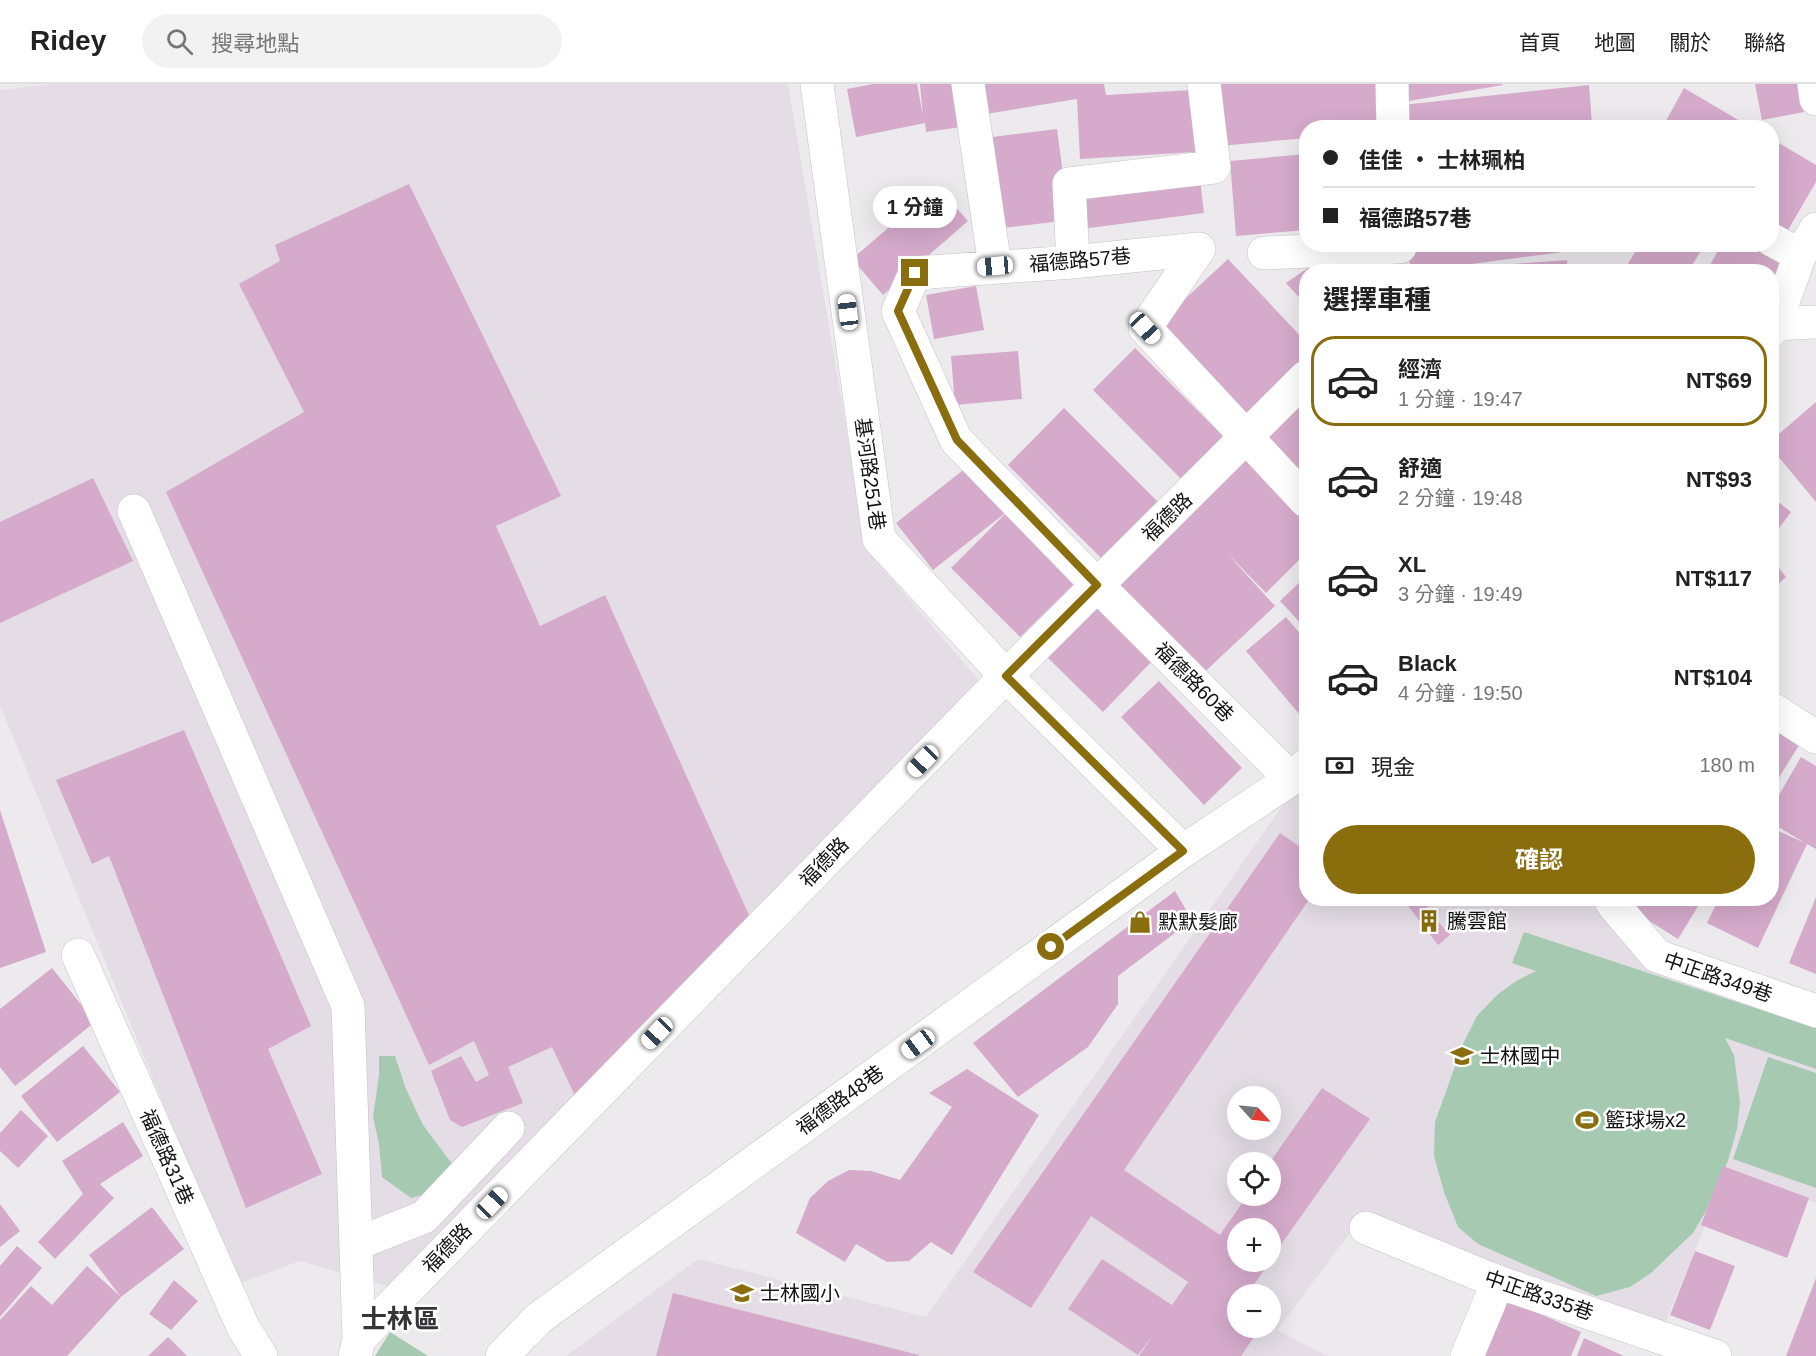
<!DOCTYPE html>
<html lang="zh-TW">
<head>
<meta charset="utf-8">
<style>
  :root { --surface:#fff; --page:#f2f2f2; --text:#222; --muted:#767676; --line:#e0e0e0; --accent:#8a6d0d }
  body { margin:0; font-family:Arial,"Noto Sans TC",sans-serif; background:var(--page); color:var(--text); height:100vh; display:flex; flex-direction:column; font-size:22px; white-space:nowrap }
  * { box-sizing:border-box; margin:0 }
  p { font-size:20px; color:var(--muted) }
  .icon { flex:none; width:33px; height:33px; fill:none; stroke:currentColor; stroke-width:2; stroke-linecap:round; stroke-linejoin:round }
  .map { position:relative; flex:1; overflow:hidden }
  .drawer { position:absolute; left:1299px; top:180px; width:480px; height:642px; display:flex; flex-direction:column; background:var(--surface); border-radius:24px; box-shadow:0 6px 24px #0002 }
  .drawer>* { flex:none }
  .guide { position:absolute; left:1299px; top:36px; width:480px; height:132px; border-radius:24px; box-shadow:0 6px 24px #0002; display:grid; align-content:center; height:132px; padding:0 24px; background:var(--surface) }
  .needle { width:39px; rotate:117deg }
  .fabs { position:absolute; left:1227px; top:1002px; display:grid; gap:12px }
  .fabs a { display:grid; place-items:center; width:54px; height:54px; border-radius:50%; background:var(--surface); box-shadow:0 6px 24px #0002; font-size:30px }
  .end { position:absolute; width:27px; height:27px; margin:-14px; border:8px solid #8a6d0d; background:#fff; box-shadow:0 0 0 3px #fff }
  .from { border-radius:50% }
  .bubble { position:absolute; height:42px; border-radius:21px; background:var(--surface); box-shadow:0 6px 24px #0002; font-size:20px; font-weight:700; line-height:42px; text-align:center }
  .car { position:absolute; width:18px; height:36px; margin:-18px -9px; border-radius:8px; box-shadow:0 0 4px 2px #0007; background:linear-gradient(#fff 24%,#345 0 40%,#fff 0 76%,#345 0 86%,#fff 0) }
  .guide b { display:flex; align-items:center; gap:21px; height:57px; font-size:22px }
  .guide b+b { border-top:2px solid var(--line) }
  .guide i { width:15px; height:15px; background:var(--text) }
  ul { padding:0; list-style:none }
  li { display:flex; align-items:center; gap:18px; height:90px; margin:0 12px 9px; padding:0 12px; border:3px solid transparent; border-radius:24px }
  li div { flex:1 }
  li b { display:block; font-size:22px }
  li em { font-style:normal; font-weight:700 }
  li.selected { border-color:var(--accent) }
  li>.icon { width:54px; height:54px; stroke-width:1.5 }
  h2 { padding:0 24px; font-size:27px; line-height:72px }
  .pay { display:flex; align-items:center; gap:15px; height:66px; padding:0 24px; font-size:22px }
  .pay p { margin-inline-start:auto }
  .primary-button { display:flex; gap:12px; margin-top:auto; padding:12px 24px }
  .primary-button a { flex:1; height:69px; border-radius:36px; background:var(--accent); color:#fff; font-size:24px; font-weight:700; line-height:69px; text-align:center }
  header { display:flex; align-items:center; gap:36px; box-sizing:border-box; height:84px; padding:0 30px; background:var(--surface); border-bottom:2px solid var(--line) }
  header strong { font-size:28px }
  nav { display:flex; gap:33px; margin-inline-start:auto; font-size:21px }
  .search { width:420px; height:54px; background:var(--page); display:flex; align-items:center; gap:15px; box-sizing:border-box; padding:0 21px; border-radius:33px; color:var(--muted); font-size:22px }
  .map>svg:first-child { display:block }
</style>
</head>
<body>
<header>
<strong>Ridey</strong>
<div class="search"><svg class="icon" aria-label="search" viewBox="0 0 24 24"><circle cx="10" cy="10" r="6"/><path d="M15 15l6 6"/></svg>搜尋地點</div>
<nav><a>首頁</a><a>地圖</a><a>關於</a><a>聯絡</a></nav>
</header>
<div class="map">
<svg width="1816" height="1272" viewBox="0 0 1816 1272">
  <rect width="100%" height="100%" fill="#eceaed"/>
  <path fill="#e4dde6" fill-rule="evenodd" d="M51,0H788L867,466L981,599L391,1203L300,1177L237,1200L0,621V6Z
    M1306,696V814L1601,815L1654,874L1816,931V1119L1727,1089L1660,1251L1365,1129L1277,1246L1328,1272H566L698,1175L926,1233L1294,705ZM1238,1012H1270V1046H1238ZM1238,1078H1270V1112H1238ZM1238,1144H1270V1178H1238ZM1238,1210H1270V1244H1238Z"/>
  <path fill="#a6cab1" d="M1524,848L1816,944V985L1725,954L1734,971L1740,1018L1737,1045L1728,1077L1706,1127L1693,1149L1651,1189L1630,1203L1596,1212L1478,1160L1458,1143L1444,1108L1434,1072L1435,1038L1463,960L1477,932L1497,911L1516,897L1536,887L1512,879Z
    M379,972H395L406,1005L423,1041L456,1085L427,1110L411,1114L382,1093L379,1060L373,1033L379,991Z
    M1768,973L1816,989V1104L1733,1075Z
    M390,1248L428,1272H375Z"/>
  <path fill="#d5aacb" d="M873,0H917L923,32L920,0H963L968,42L926,48L925,39L856,53L847,5Z
    M981,0H1104L1106,11L1192,6L1195,68L1080,75L1077,15L986,30Z
    M1215,0H1380L1384,44H1306V54L1220,62Z
    M1400,0H1502L1503,1L1403,18Z
    M1755,0H1799L1804,28L1762,36Z
    M1589,1L1592,40L1563,44H1405L1402,21Z
    M1684,4L1752,44H1662Z
    M1057,45L1069,136L1003,144L992,53Z
    M1772,55L1816,81V98L1781,158L1772,153Z
    M1306,70V146L1236,152L1230,77Z
    M1199,87L1204,129L1082,145L1077,102Z
    M409,100L561,412L496,442L540,542L605,511L753,840L578,1018L552,963L508,983L523,1019L462,1043L450,1036L431,987L461,972L476,998L489,991L474,957L429,981L166,408L304,328L239,200L280,177L275,161Z
    M937,102L968,137L883,211L852,175Z
    M1407,160H1578V166L1411,188Z
    M1640,160H1705L1688,188H1623Z
    M1722,160H1763L1787,174L1772,202V188H1706Z
    M1328,170L1361,175L1373,188H1306V221L1286,199Z
    M1228,175L1306,258V293L1253,344L1156,242Z
    M1567,176L1568,188H1475L1474,183Z
    M976,202L984,246L934,255L926,211Z
    M1135,264L1226,355L1184,398L1093,306Z
    M1018,267L1022,315L955,321L951,272Z
    M1306,308V405L1258,353Z
    M1816,318V418L1772,365V356Z
    M1064,324L1162,422L1106,479L1008,381Z
    M1244,365L1306,429V469L1266,509L1225,467L1275,522L1195,597L1103,499Z
    M972,379L1009,426L933,486L896,439Z
    M93,394L133,477L0,539V438Z
    M1772,413L1791,428L1777,447L1772,443Z
    M1009,426L1078,496L1020,553L951,484Z
    M1772,475L1786,493L1772,506Z
    M1306,492V545L1280,517Z
    M1098,519L1155,574L1103,628L1047,573Z
    M1286,533L1306,557V638L1246,567Z
    M1159,597L1242,684L1204,721L1121,633Z
    M1772,639L1801,658L1772,705Z
    M184,646L311,942L268,965L322,1090L246,1124L109,772L92,780L56,696Z
    M1801,673L1816,682V765L1807,760L1758,864L1707,839L1719,814H1772V744L1805,759L1772,739V723Z
    M0,726L46,868L0,884Z
    M1280,749L1306,767V814H1310L1124,1086L1220,1151L1247,1112H1270V1078L1322,1004L1370,1035L1270,1176V1144H1238V1178H1270L1247,1210H1238V1244H1260L1241,1272H1139L1153,1251L1138,1271L1068,1225L1102,1175L1172,1221L1188,1198L1091,1132L1031,1224L973,1188Z
    M1175,807L1192,836L1118,892V920L1088,963L1018,1013L973,959Z
    M1816,813V890L1789,879Z
    M1402,814H1438L1426,824L1450,851L1438,861Z
    M1613,814H1703L1678,855Z
    M52,884L95,938L15,1002L0,983V925Z
    M83,962L120,1008L57,1058L21,1012Z
    M967,985L1039,1031L952,1171L931,1158L909,1177L887,1178L856,1160L845,1178L796,1149L810,1114L828,1097L849,1086L871,1087L900,1096L952,1023L929,1009Z
    M21,1026L48,1052L18,1084L0,1067V1049Z
    M123,1038L143,1072L100,1100L114,1114L55,1175L38,1158L83,1110L62,1077Z
    M1723,1082L1809,1114L1787,1174L1701,1141Z
    M0,1120L20,1147L0,1163Z
    M152,1123L184,1165L121,1213L67,1272H0V1236L31,1202L52,1221L87,1182L121,1213L89,1171Z
    M17,1162L42,1184L0,1233V1182Z
    M1695,1167L1735,1182L1710,1246L1670,1231Z
    M1816,1194V1272H1786Z
    M174,1196L198,1217L171,1246L149,1230Z
    M673,1209L919,1271V1272H656Z
    M1504,1214L1581,1248L1571,1272H1480Z
    M168,1253L187,1272H148Z
    M1584,1254L1624,1272H1577Z"/>
  <g fill="none" stroke-linecap="round" stroke-linejoin="round">
    <g stroke="#c5c2c5" stroke-width="34">
      <path id="minor" d="M817,0L879,455L1006,592L1183,767
        M968,0L995,182
        M1392,0L1393,44
        M1814,0L1816,15
        M1772,156L1800,171
        M1199,165L1073,178L915,189L898,227L956,356L1097,501L1291,695
        M1199,165L1145,244L1306,417
        M1264,169L1400,163
        M1073,178L1069,100L1214,83L1204,0
        M1775,240L1800,171L1816,145
        M1772,246L1775,240L1816,238
        M134,427L348,922L359,1255
        M1772,625L1816,653
        M1611,814L1612,819L1657,872L1816,927
        M78,871L243,1243L261,1272
        M1366,1144L1498,1198L1715,1272
        M356,1160L424,1133L508,1044
        M355,1272L359,1255L1006,592L1306,293
        M502,1272L539,1234L1183,767L1291,695L1306,681
        M1467,1272L1498,1198"/>
    </g>
    <use href="#minor" stroke="#fff" stroke-width="33"/>
  </g>
  <g fill="none" stroke-linecap="round" stroke-linejoin="round">
    <path stroke="#8a6d0d" stroke-width="8" d="M915,189L898,227L957,356L1097,501L1006,592L1183,767L1051,863"/>
  </g>
  <defs>
    <g id="building-bare" transform="scale(1.8)"><path d="M-4-6H4V6H1V3H-1V6H-4ZM-2.5-4.3h1.7v1.8h-1.7ZM.8-4.3h1.7v1.8H.8ZM-2.5-1h1.7V.8h-1.7ZM.8-1h1.7V.8H.8Z" fill="#8a6d0d" stroke="#fff" stroke-width="2.5" paint-order="stroke"/></g>
    <g id="shop-bare" transform="scale(1.8)"><path d="M-5-2.5h2.3a2.7 3.5 0 0 1 5.4 0H5L5.5 6h-11ZM-1.5-2.5h3a1.5 2.3 0 0 0-3 0Z" fill="#8a6d0d" stroke="#fff" stroke-width="2.5" paint-order="stroke"/></g>
    <g id="school-bare" transform="scale(1.8)"><path d="M0-5L7-2L0 1L-7-2ZM-4 1L0 2.5L4 1V4Q0 6-4 4Z" fill="#8a6d0d" stroke="#fff" stroke-width="2.5" paint-order="stroke"/></g>
    <g id="stadium-bare" transform="scale(1.8)"><path d="M0-5a6.5 5 0 1 0 0 10a6.5 5 0 1 0 0-10ZM-3.5-1.8h7v3.6h-7Z" fill="#8a6d0d" stroke="#fff" stroke-width="2.5" paint-order="stroke"/></g>
  </defs>
  <g fill-rule="evenodd">
    <use href="#building-bare" x="1429" y="837"/>
    <use href="#shop-bare" x="1140" y="838"/>
    <use href="#school-bare" x="1462" y="972"/>
    <use href="#stadium-bare" x="1587" y="1036"/>
    <use href="#school-bare" x="742" y="1209"/>
  </g>
  <g text-anchor="middle" dominant-baseline="central" stroke-width="5" stroke-linejoin="round" paint-order="stroke">
    <g font-size="20" fill="#141314" stroke="#fff">
      <text transform="translate(1080 176) rotate(-5)">福德路57巷</text>
      <text transform="translate(870 390) rotate(82)">基河路251巷</text>
      <text transform="translate(1167 433) rotate(-44)">福德路</text>
      <text transform="translate(1194 598) rotate(45)">福德路60巷</text>
      <text transform="translate(824 778) rotate(-46)">福德路</text>
      <text transform="translate(1718 893) rotate(19)">中正路349巷</text>
      <text transform="translate(840 1016) rotate(-36)">福德路48巷</text>
      <text transform="translate(167 1073) rotate(66)">福德路31巷</text>
      <text transform="translate(447 1164) rotate(-46)">福德路</text>
      <text transform="translate(1539 1211) rotate(19)">中正路335巷</text>
    </g>
    <g font-size="20" fill="#141314" stroke="#fff" text-anchor="start">
      <text x="1447" y="837">騰雲館</text>
      <text x="1158" y="838">默默髮廊</text>
      <text x="1480" y="972">士林國中</text>
      <text x="1605" y="1036">籃球場x2</text>
      <text x="760" y="1209">士林國小</text>
    </g>
    <g font-size="26" font-weight="bold" fill="#353436" stroke="#fff">
      <text x="400" y="1235">士林區</text>
    </g>
  </g>
</svg>
<div class="fabs">
<a><svg class="needle" viewBox="-14 -14 28 28"><path d="M0-13l5 13h-10z" fill="#e53935"/><path d="M0 13l5-13h-10z" fill="#767676"/></svg></a>
<a><svg class="icon" aria-label="locate" viewBox="0 0 24 24"><circle cx="12" cy="12" r="6"/><path d="M12 2v4M12 18v4M2 12h4M18 12h4"/></svg></a>
<a>+</a>
<a>−</a>
</div>
<i class="end from" style="left:1051px;top:863px"></i>
<i class="end" style="left:915px;top:189px"></i>
<div class="bubble" style="left:873px;top:102px;width:84px">1 分鐘</div>
<i class="car" style="left:995px;top:182px;rotate:265deg"></i>
<i class="car" style="left:848px;top:228px;rotate:353deg"></i>
<i class="car" style="left:1145px;top:244px;rotate:137deg"></i>
<i class="car" style="left:923px;top:677px;rotate:224deg"></i>
<i class="car" style="left:657px;top:949px;rotate:224deg"></i>
<i class="car" style="left:918px;top:960px;rotate:234deg"></i>
<i class="car" style="left:492px;top:1119px;rotate:44deg"></i>
<div class="guide">
<b><i class="from"></i>佳佳 ‧ 士林珮柏</b>
<b><i></i>福德路57巷</b>
</div>
<section class="drawer">
<h2>選擇車種</h2>
<ul>
<li class="selected"><svg class="icon" aria-label="car" viewBox="0 0 24 24"><path d="M5 17H2v-5l4-1 3-4h7l3 4 3 1v5h-3M9 17h6M6 11h13"/><circle cx="7" cy="17" r="2"/><circle cx="17" cy="17" r="2"/></svg><div><b>經濟</b><p>1 分鐘 · 19:47</p></div><em>NT$69</em></li>
<li><svg class="icon" aria-label="car" viewBox="0 0 24 24"><path d="M5 17H2v-5l4-1 3-4h7l3 4 3 1v5h-3M9 17h6M6 11h13"/><circle cx="7" cy="17" r="2"/><circle cx="17" cy="17" r="2"/></svg><div><b>舒適</b><p>2 分鐘 · 19:48</p></div><em>NT$93</em></li>
<li><svg class="icon" aria-label="car" viewBox="0 0 24 24"><path d="M5 17H2v-5l4-1 3-4h7l3 4 3 1v5h-3M9 17h6M6 11h13"/><circle cx="7" cy="17" r="2"/><circle cx="17" cy="17" r="2"/></svg><div><b>XL</b><p>3 分鐘 · 19:49</p></div><em>NT$117</em></li>
<li><svg class="icon" aria-label="car" viewBox="0 0 24 24"><path d="M5 17H2v-5l4-1 3-4h7l3 4 3 1v5h-3M9 17h6M6 11h13"/><circle cx="7" cy="17" r="2"/><circle cx="17" cy="17" r="2"/></svg><div><b>Black</b><p>4 分鐘 · 19:50</p></div><em>NT$104</em></li>
</ul>
<div class="pay"><svg class="icon" aria-label="cash" viewBox="0 0 24 24"><path d="M3 7h18v10H3z"/><circle cx="12" cy="12" r="2"/></svg>現金<p>180 m</p></div>
<div class="primary-button"><a>確認</a></div>
</section>
</div>
</body>
</html>
